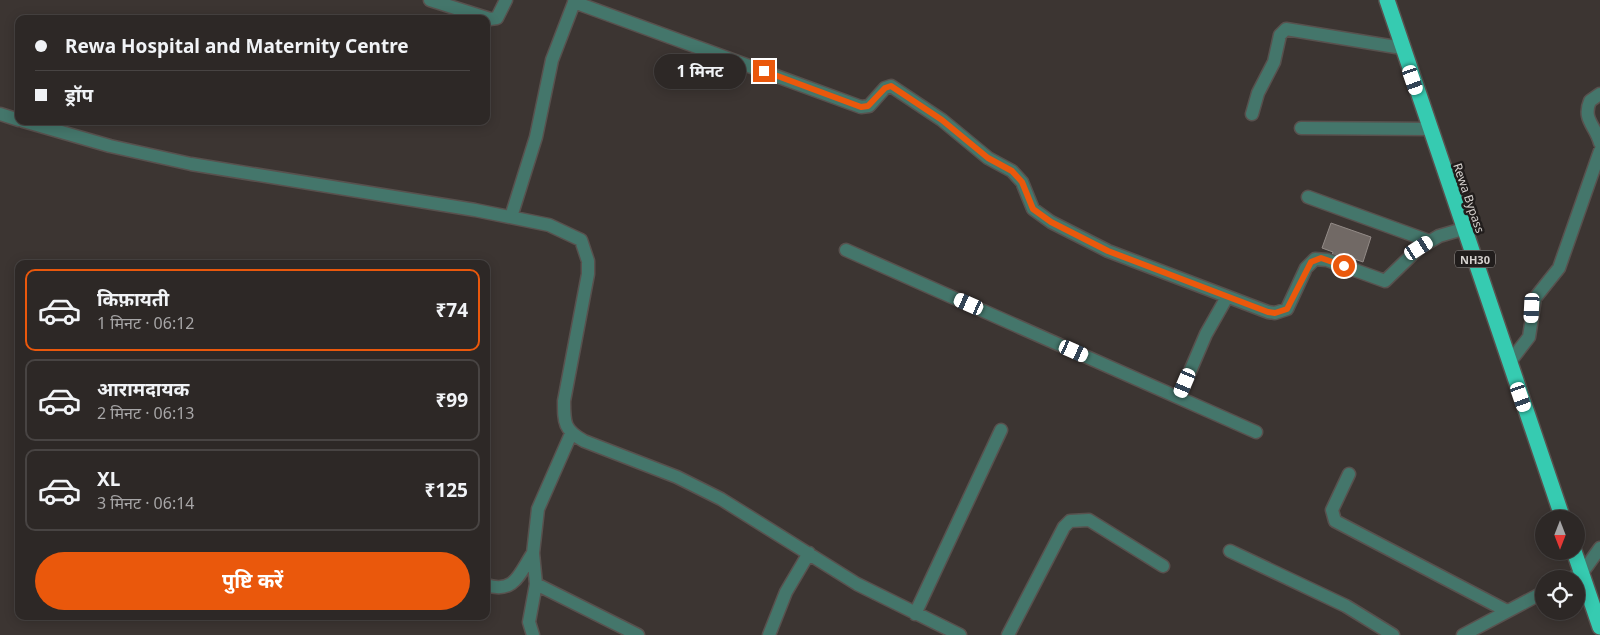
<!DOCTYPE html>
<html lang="hi">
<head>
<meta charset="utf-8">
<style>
  :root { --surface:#2d2826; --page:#393432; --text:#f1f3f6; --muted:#a7a6a7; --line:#484443; --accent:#ea580c }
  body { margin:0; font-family:"Noto Sans","Noto Sans Devanagari",sans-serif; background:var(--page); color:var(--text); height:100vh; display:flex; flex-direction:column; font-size:19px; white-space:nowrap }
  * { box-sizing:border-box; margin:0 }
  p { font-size:16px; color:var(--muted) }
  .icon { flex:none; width:28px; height:28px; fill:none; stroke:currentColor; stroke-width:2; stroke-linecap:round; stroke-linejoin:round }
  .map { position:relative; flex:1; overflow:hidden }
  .drawer { position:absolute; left:15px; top:260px; width:475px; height:360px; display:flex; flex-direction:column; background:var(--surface); border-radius:10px; box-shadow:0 2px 12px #0003,0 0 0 1px var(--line) }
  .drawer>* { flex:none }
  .top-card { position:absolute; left:15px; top:15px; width:475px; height:110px; border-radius:10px; box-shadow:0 2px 12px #0003,0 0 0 1px var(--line); display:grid; align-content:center; height:110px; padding:0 20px; background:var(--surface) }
  .needle { width:32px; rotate:180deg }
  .fabs { position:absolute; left:1535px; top:510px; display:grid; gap:10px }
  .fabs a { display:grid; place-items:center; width:50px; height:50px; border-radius:50%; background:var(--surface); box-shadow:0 2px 12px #0003,0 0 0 1px var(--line); font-size:25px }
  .end { position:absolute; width:22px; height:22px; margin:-11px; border:6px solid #ea580c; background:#fff; box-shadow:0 0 0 2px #fff }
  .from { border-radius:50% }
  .bubble { position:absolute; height:35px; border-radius:18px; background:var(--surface); box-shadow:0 2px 12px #0003,0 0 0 1px var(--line); font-size:16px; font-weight:700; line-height:35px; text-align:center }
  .car { position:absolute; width:15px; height:30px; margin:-15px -8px; border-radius:6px; box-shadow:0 0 4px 1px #0007; background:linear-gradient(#fff 24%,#345 0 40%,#fff 0 76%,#345 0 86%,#fff 0) }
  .top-card b { display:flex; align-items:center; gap:18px; height:48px; font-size:19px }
  .top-card b+b { border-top:1px solid var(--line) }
  .top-card i { width:12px; height:12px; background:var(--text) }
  ul { padding:9px 0 0; list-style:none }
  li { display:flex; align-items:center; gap:15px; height:82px; margin:0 10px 8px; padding:0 10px; border:2px solid var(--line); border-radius:10px }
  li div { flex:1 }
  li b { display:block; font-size:19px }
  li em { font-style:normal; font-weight:700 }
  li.current { border-color:var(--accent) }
  li>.icon { width:45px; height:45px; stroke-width:1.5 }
  .primary-button { display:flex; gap:10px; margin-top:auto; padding:10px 20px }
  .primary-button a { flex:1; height:58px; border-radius:30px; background:var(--accent); color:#fff; font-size:20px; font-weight:700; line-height:58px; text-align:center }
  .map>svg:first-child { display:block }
</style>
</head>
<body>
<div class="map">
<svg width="1600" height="635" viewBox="0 0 1600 635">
  <rect width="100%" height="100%" fill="#3c3532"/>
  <path fill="#716965" stroke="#938b87" d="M1331,223L1371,237L1363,262L1343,255L1342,259L1332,256L1333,252L1322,248Z"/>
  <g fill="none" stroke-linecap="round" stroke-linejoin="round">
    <g stroke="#58514e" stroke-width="15">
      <path id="minor" d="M430,0L490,19L497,18L506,0
        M574,2L861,107L869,106L885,88L891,86L942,120L988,158L1012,171L1022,182L1033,209L1051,222L1108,251L1268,312L1275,313L1287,309L1306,268L1315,259L1327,260L1385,281L1419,248L1439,236L1463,229
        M1600,94L1590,101C1582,120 1596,126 1600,143
        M0,114L19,120
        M1252,114L1258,93L1274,62L1280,35L1286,29L1402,48
        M23,121L110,146L191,164L475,210L549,225L581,240L588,261V274L564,401C564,423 564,430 584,441L677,477L721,499L857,584L960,635
        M1301,128L1430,129
        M1308,197L1429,241
        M511,217L536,137L552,60L575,0
        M846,250L1256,432
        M1509,363L1529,337L1535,298L1559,268L1600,151
        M1179,397L1206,334L1227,297
        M1349,474L1332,510L1335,521L1507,611
        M1230,551L1346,606L1393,635
        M1570,579L1582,573L1600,548
        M536,584L638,635
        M486,585C515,594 519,574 533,553
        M915,614L1001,430
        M533,635L529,622L536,584L533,553L538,509L571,434
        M769,635L786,592L809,553
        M1008,635L1064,527L1070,521L1089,520L1163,566
        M1463,635L1544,592"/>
    </g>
    <g stroke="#58514e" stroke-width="18">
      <path id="highway" d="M1387,0L1563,519
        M1574,551L1600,627"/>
    </g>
    <use href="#minor" stroke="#44766b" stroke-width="12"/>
    <use href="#highway" stroke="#36cbb1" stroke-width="15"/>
  </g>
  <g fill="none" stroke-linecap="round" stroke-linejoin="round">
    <path stroke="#ea580c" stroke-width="6" d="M764,71L861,107L868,106L885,88L891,86L942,120L988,158L1012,171L1022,182L1033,209L1051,222L1108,251L1268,312L1275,313L1287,309L1311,262L1321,258L1344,266"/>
  </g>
  <g text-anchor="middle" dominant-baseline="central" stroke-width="5" stroke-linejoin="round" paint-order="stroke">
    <rect fill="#211d1c" stroke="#a09c99" stroke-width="1" x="1455" y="250.5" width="40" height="17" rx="4"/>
    <g font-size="11" font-weight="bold" fill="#d6d2cf">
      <text x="1475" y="259">NH30</text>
    </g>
    <g font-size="12" fill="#d6d2cf" stroke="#211d1c">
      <text transform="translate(1469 198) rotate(71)">Rewa Bypass</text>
    </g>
  </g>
</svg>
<div class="fabs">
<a><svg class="needle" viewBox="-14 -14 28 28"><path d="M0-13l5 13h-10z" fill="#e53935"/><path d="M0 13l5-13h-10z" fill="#a7a6a7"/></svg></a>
<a><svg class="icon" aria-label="locate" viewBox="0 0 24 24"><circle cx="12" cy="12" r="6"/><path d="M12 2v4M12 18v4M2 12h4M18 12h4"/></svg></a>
</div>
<i class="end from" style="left:1344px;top:266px"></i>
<i class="end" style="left:764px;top:71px"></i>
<div class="bubble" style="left:654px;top:54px;width:92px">1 मिनट</div>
<i class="car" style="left:1413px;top:80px;rotate:161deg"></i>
<i class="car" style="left:1419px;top:248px;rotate:58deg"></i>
<i class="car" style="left:969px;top:304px;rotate:294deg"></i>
<i class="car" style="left:1532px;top:308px;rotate:183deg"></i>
<i class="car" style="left:1074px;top:351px;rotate:114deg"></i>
<i class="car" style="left:1185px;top:383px;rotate:203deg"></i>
<i class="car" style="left:1521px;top:397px;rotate:161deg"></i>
<div class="top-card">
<b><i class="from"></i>Rewa Hospital and Maternity Centre</b>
<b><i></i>ड्रॉप</b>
</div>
<section class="drawer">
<ul>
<li class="current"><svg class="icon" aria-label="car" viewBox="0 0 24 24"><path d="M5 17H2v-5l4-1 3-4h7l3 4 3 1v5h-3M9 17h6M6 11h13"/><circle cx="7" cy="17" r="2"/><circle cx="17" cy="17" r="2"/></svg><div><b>किफ़ायती</b><p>1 मिनट · 06:12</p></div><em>₹74</em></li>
<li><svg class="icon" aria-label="car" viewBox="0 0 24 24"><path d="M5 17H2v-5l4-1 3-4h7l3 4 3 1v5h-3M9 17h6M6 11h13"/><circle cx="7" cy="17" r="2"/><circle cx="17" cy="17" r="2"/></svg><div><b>आरामदायक</b><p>2 मिनट · 06:13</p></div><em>₹99</em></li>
<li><svg class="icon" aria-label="car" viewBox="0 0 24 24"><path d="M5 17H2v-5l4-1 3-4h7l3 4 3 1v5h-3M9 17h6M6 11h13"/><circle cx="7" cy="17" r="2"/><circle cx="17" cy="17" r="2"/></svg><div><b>XL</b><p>3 मिनट · 06:14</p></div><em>₹125</em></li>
</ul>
<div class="primary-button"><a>पुष्टि करें</a></div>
</section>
</div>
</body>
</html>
